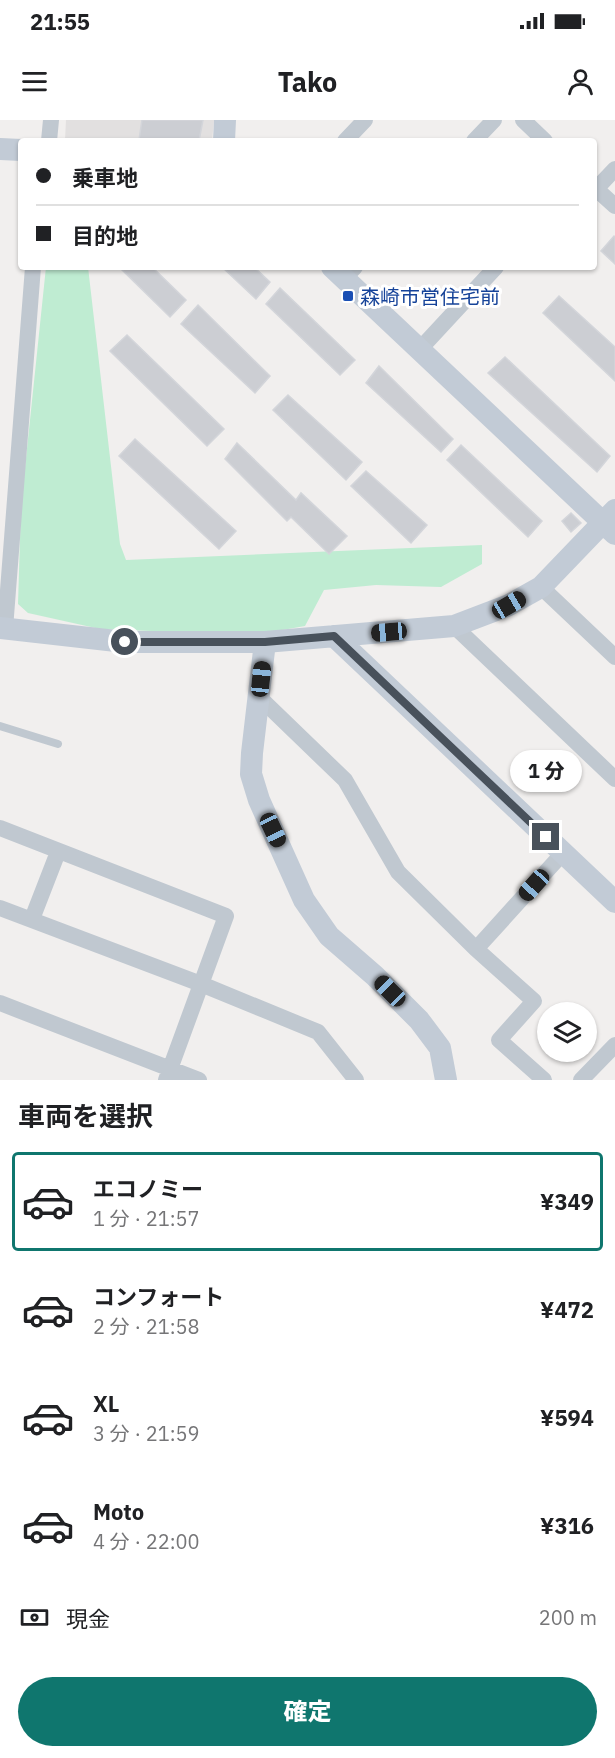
<!DOCTYPE html>
<html lang="ja">
<head>
<meta charset="utf-8">
<style>
  :root { --surface:#fff; --page:#f6f6f6; --text:#202124; --muted:#757577; --line:#e0e0e0; --accent:#0f766e }
  body { margin:0; font-family:"IBM Plex Sans","Noto Sans JP",sans-serif; background:var(--page); color:var(--text); height:100vh; display:flex; flex-direction:column; font-size:22px; white-space:nowrap }
  * { box-sizing:border-box; margin:0 }
  p { font-size:20px; color:var(--muted) }
  .icon { flex:none; width:33px; height:33px; fill:none; stroke:currentColor; stroke-width:2; stroke-linecap:round; stroke-linejoin:round }
  .map { position:relative; height:960px; overflow:hidden }
  .drawer { display:flex; flex-direction:column; background:var(--surface); flex:1 }
  .drawer>* { flex:none }
  .hud { position:absolute; left:18px; top:18px; width:579px; height:132px; border-radius:6px; box-shadow:0 2px 4px #0004; display:grid; align-content:center; height:132px; padding:0 18px; background:var(--surface) }
  .controls { position:absolute; left:537px; top:882px; display:grid; gap:12px }
  .controls a { display:grid; place-items:center; width:60px; height:60px; border-radius:50%; background:var(--surface); box-shadow:0 2px 4px #0004; font-size:30px }
  .end { position:absolute; width:27px; height:27px; margin:-14px; border:8px solid #48515b; background:#fff; box-shadow:0 0 0 3px #fff }
  .from { border-radius:50% }
  .bubble { position:absolute; height:42px; border-radius:21px; background:var(--surface); box-shadow:0 2px 4px #0004; font-size:20px; font-weight:800; line-height:42px; text-align:center }
  .car { position:absolute; width:18px; height:36px; margin:-18px -9px; border-radius:8px; box-shadow:0 0 4px 2px #0007; background:linear-gradient(#222 24%,#8ab4d8 0 40%,#222 0 76%,#8ab4d8 0 86%,#222 0) }
  .hud b { display:flex; align-items:center; gap:21px; height:57px; font-size:22px }
  .hud b+b { border-top:2px solid var(--line) }
  .hud i { width:15px; height:15px; background:var(--text) }
  ul { padding:0; list-style:none }
  li { display:flex; align-items:center; gap:18px; height:99px; margin:0 12px 9px; padding:0 6px; border:3px solid transparent; border-radius:6px }
  li div { flex:1 }
  li b { display:block; font-size:22px }
  li em { font-style:normal; font-weight:800 }
  li.current { border-color:var(--accent) }
  li>.icon { width:54px; height:54px; stroke-width:1.5 }
  h2 { padding:0 18px; font-size:27px; line-height:72px }
  .pay { display:flex; align-items:center; gap:15px; height:66px; padding:0 18px; font-size:22px }
  .pay p { margin-inline-start:auto }
  .cta { display:flex; gap:12px; margin-top:auto; padding:12px 18px }
  .cta a { flex:1; height:69px; border-radius:36px; background:var(--accent); color:#fff; font-size:24px; font-weight:800; line-height:69px; text-align:center }
  .status { display:flex; justify-content:space-between; align-items:center; height:42px; padding:0 30px; background:var(--surface); direction:ltr }
  .status svg { height:16px; fill:currentColor }
  header { display:flex; justify-content:space-between; align-items:center; height:78px; padding:0 18px; background:var(--surface); font-size:27px; font-weight:800 }
  .map>svg:first-child { display:block }
</style>
</head>
<body>
<div class="status"><b>21:55</b><svg viewBox="0 0 49 12"><path d="M0 12V9h3v3zM5 12V6h3v6zM10 12V3h3v9zM15 12V0h3v12zM26 1h20v11H26zM47 4h2v5h-2z"/></svg></div>
<header><svg class="icon" aria-label="menu" viewBox="0 0 24 24"><path d="M4 6h16M4 12h16M4 18h16"/></svg>Tako<svg class="icon" aria-label="person" viewBox="0 0 24 24"><circle cx="12" cy="8" r="4"/><path d="M4 21q1-7 8-7t8 7"/></svg></header>
<div class="map">
<svg width="615" height="960" viewBox="0 0 615 960">
  <rect width="100%" height="100%" fill="#f1efee"/>
  <path fill="#e2e0e0" d="M66,0H214L212,21H65Z"/>
  <path fill="#bfecd2" d="M46,147H88L120,424L126,440L482,425V444L441,467L376,465L324,470L305,506L254,515L100,509L28,493L18,484L21,386Z"/>
  <path fill="#ccced3" stroke="#d3d5da" stroke-width="1.5" d="M142,0H203L199,21L139,20Z
    M614,116L615,117V144L601,131Z
    M119,147H152L186,180L170,197Z
    M222,147H254L270,162L256,179Z
    M280,168L355,240L340,255L266,184Z
    M559,176L615,227V261L543,193Z
    M198,185L270,256L255,273L181,204Z
    M127,215L224,309L207,326L110,231Z
    M505,237L610,336L597,352L488,253Z
    M379,246L453,319L441,332L366,263Z
    M288,275L362,342L346,360L273,290Z
    M135,319L236,411L219,429L119,336Z
    M237,323L296,380L301,373L347,416L329,434L291,397L287,401L225,339Z
    M461,325L542,401L528,417L447,340Z
    M366,351L427,405L411,423L351,366Z
    M571,393L581,403L571,412L562,401Z"/>
  <g fill="none" stroke-linecap="round" stroke-linejoin="round">
    <path stroke="#c0c8d0" stroke-width="8" d="M0,606L58,624"/>
    <path stroke="#c0c8d0" stroke-width="16" d="M523,0L545,21
      M49,21L51,0
      M345,21L365,0
      M474,21L494,0
      M594,67L615,86
      M596,69L615,49
      M344,158L355,147
      M420,229L496,147
      M541,467L615,537
      M454,506L615,659
      M5,509L33,147
      M259,577L345,660L398,752L476,829L534,881L499,920L544,960
      M0,708L226,796L166,960
      M0,788L201,864L318,912L356,960
      M32,799L58,732
      M476,829L563,733
      M0,883L199,960
      M581,960L615,925"/>
    <path stroke="#c2cbd6" stroke-width="22" d="M224,21L225,0
      M0,29L21,30
      M332,147L615,414
      M0,508L125,522H265L454,506L509,485L541,467L615,390
      M334,516L615,782
      M265,522L252,633L251,654L259,680L304,780L329,816L375,856L419,900L440,928L446,960"/>
  </g>
  <g fill="none" stroke-linecap="round" stroke-linejoin="round">
    <path stroke="#48515b" stroke-width="8" d="M125,522H265L334,516L546,717"/>
  </g>
  <rect fill="#1a4fb4" stroke="#fff" stroke-width="2" x="342" y="170" width="12" height="12" rx="3"/>
  <g text-anchor="middle" dominant-baseline="central" stroke-width="6" stroke-linejoin="round" paint-order="stroke">
    <g font-size="20" fill="#164399" stroke="#fff" text-anchor="start">
      <text x="360" y="176">森崎市営住宅前</text>
    </g>
  </g>
</svg>
<div class="controls">
<a><svg class="icon" aria-label="layers" viewBox="0 0 24 24"><path d="M12 4l9 5-9 5-9-5zM3 14l9 5 9-5"/></svg></a>
</div>
<i class="end from" style="left:125px;top:522px"></i>
<i class="end" style="left:546px;top:717px"></i>
<div class="bubble" style="left:510px;top:630px;width:72px">1 分</div>
<i class="car" style="left:509px;top:485px;rotate:60deg"></i>
<i class="car" style="left:389px;top:512px;rotate:265deg"></i>
<i class="car" style="left:261px;top:559px;rotate:6deg"></i>
<i class="car" style="left:273px;top:710px;rotate:155deg"></i>
<i class="car" style="left:534px;top:765px;rotate:222deg"></i>
<i class="car" style="left:390px;top:871px;rotate:315deg"></i>
<div class="hud">
<b><i class="from"></i>乗車地</b>
<b><i></i>目的地</b>
</div>
</div>
<section class="drawer">
<h2>車両を選択</h2>
<ul>
<li class="current"><svg class="icon" aria-label="car" viewBox="0 0 24 24"><path d="M5 17H2v-5l4-1 3-4h7l3 4 3 1v5h-3M9 17h6M6 11h13"/><circle cx="7" cy="17" r="2"/><circle cx="17" cy="17" r="2"/></svg><div><b>エコノミー</b><p>1 分 · 21:57</p></div><em>¥349</em></li>
<li><svg class="icon" aria-label="car" viewBox="0 0 24 24"><path d="M5 17H2v-5l4-1 3-4h7l3 4 3 1v5h-3M9 17h6M6 11h13"/><circle cx="7" cy="17" r="2"/><circle cx="17" cy="17" r="2"/></svg><div><b>コンフォート</b><p>2 分 · 21:58</p></div><em>¥472</em></li>
<li><svg class="icon" aria-label="car" viewBox="0 0 24 24"><path d="M5 17H2v-5l4-1 3-4h7l3 4 3 1v5h-3M9 17h6M6 11h13"/><circle cx="7" cy="17" r="2"/><circle cx="17" cy="17" r="2"/></svg><div><b>XL</b><p>3 分 · 21:59</p></div><em>¥594</em></li>
<li><svg class="icon" aria-label="car" viewBox="0 0 24 24"><path d="M5 17H2v-5l4-1 3-4h7l3 4 3 1v5h-3M9 17h6M6 11h13"/><circle cx="7" cy="17" r="2"/><circle cx="17" cy="17" r="2"/></svg><div><b>Moto</b><p>4 分 · 22:00</p></div><em>¥316</em></li>
</ul>
<div class="pay"><svg class="icon" aria-label="cash" viewBox="0 0 24 24"><path d="M3 7h18v10H3z"/><circle cx="12" cy="12" r="2"/></svg>現金<p>200 m</p></div>
<div class="cta"><a>確定</a></div>
</section>
</body>
</html>
